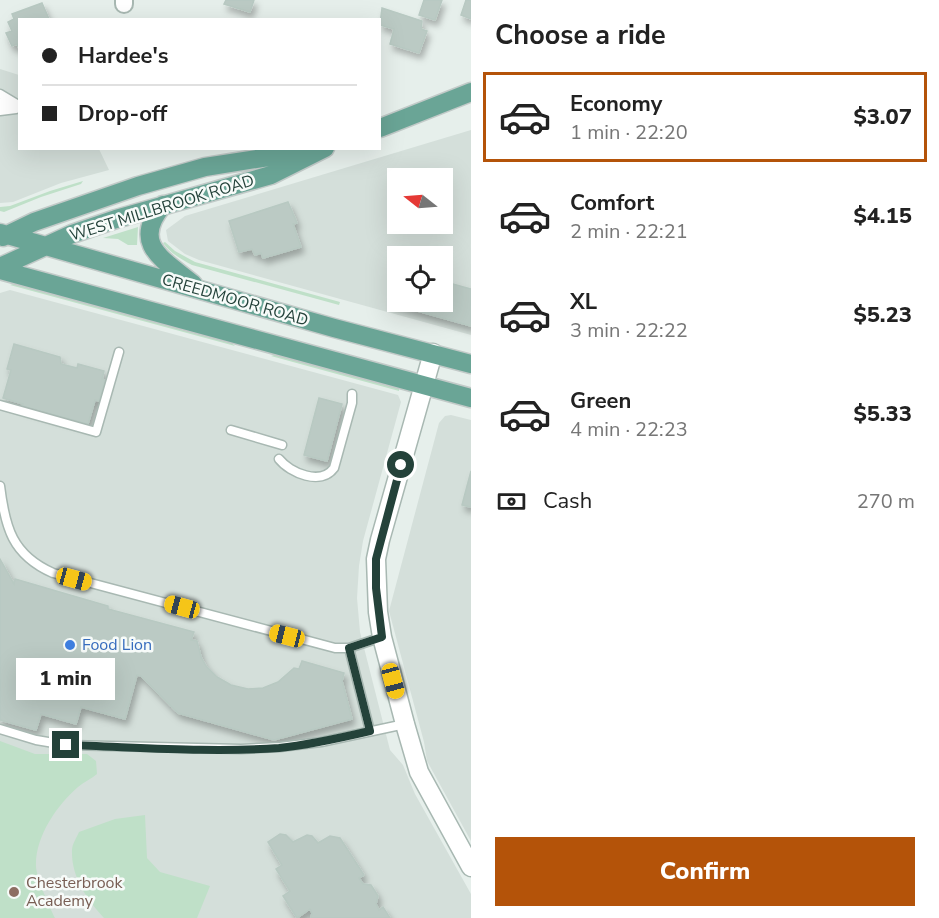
<!DOCTYPE html>
<html lang="en">
<head>
<meta charset="utf-8">
<style>
  :root { --surface:#fff; --page:#f6f6f6; --text:#222; --muted:#767676; --line:#e0e0e0; --accent:#b45309 }
  body { margin:0; font-family:"Nunito Sans",sans-serif; background:var(--page); color:var(--text); height:100vh; display:flex; flex-direction:column; font-size:22px; white-space:nowrap }
  * { box-sizing:border-box; margin:0 }
  p { font-size:20px; color:var(--muted) }
  .icon { flex:none; width:33px; height:33px; fill:none; stroke:currentColor; stroke-width:2; stroke-linecap:round; stroke-linejoin:round }
  .map { position:relative; flex:1; overflow:hidden }
  .panel { display:flex; flex-direction:column; background:var(--surface); width:468px }
  .panel>* { flex:none }
  .hud { position:absolute; left:18px; top:18px; width:363px; height:132px; border-radius:0px; box-shadow:0 6px 24px #0002; display:grid; align-content:center; height:132px; padding:0 24px; background:var(--surface) }
  .needle { width:39px; rotate:287deg }
  .tools { position:absolute; left:387px; top:168px; display:grid; gap:12px }
  .tools a { display:grid; place-items:center; width:66px; height:66px; border-radius:0px; background:var(--surface); box-shadow:0 6px 24px #0002; font-size:30px }
  .end { position:absolute; width:27px; height:27px; margin:-14px; border:8px solid #24423a; background:#fff; box-shadow:0 0 0 3px #fff }
  .from { border-radius:50% }
  .bubble { position:absolute; height:42px; border-radius:0px; background:var(--surface); box-shadow:0 6px 24px #0002; font-size:20px; font-weight:800; line-height:42px; text-align:center }
  .car { position:absolute; width:18px; height:36px; margin:-18px -9px; border-radius:8px; box-shadow:0 0 4px 2px #0007; background:linear-gradient(#f5c518 24%,#345 0 40%,#f5c518 0 76%,#345 0 86%,#f5c518 0) }
  .hud b { display:flex; align-items:center; gap:21px; height:57px; font-size:22px }
  .hud b+b { border-top:2px solid var(--line) }
  .hud i { width:15px; height:15px; background:var(--text) }
  ul { padding:0; list-style:none }
  li { display:flex; align-items:center; gap:18px; height:90px; margin:0 12px 9px; padding:0 12px; border:3px solid transparent; border-radius:0px }
  li div { flex:1 }
  li b { display:block; font-size:22px }
  li em { font-style:normal; font-weight:800 }
  li.current { border-color:var(--accent) }
  li>.icon { width:54px; height:54px; stroke-width:1.5 }
  h2 { padding:0 24px; font-size:27px; line-height:72px }
  .pay { display:flex; align-items:center; gap:15px; height:66px; padding:0 24px; font-size:22px }
  .pay p { margin-inline-start:auto }
  .action { display:flex; gap:12px; margin-top:auto; padding:12px 24px }
  .action a { flex:1; height:69px; border-radius:0px; background:var(--accent); color:#fff; font-size:24px; font-weight:800; line-height:69px; text-align:center }
  main { display:flex; flex:1; min-height:0 }
  .map>svg:first-child { display:block }
</style>
</head>
<body>
<main>
<div class="map">
<svg width="471" height="918" viewBox="0 0 471 918">
  <defs>
    <filter id="shadow"><feDropShadow dx="3" dy="5.5" stdDeviation="3" flood-color="#0004"/></filter>
  </defs>
  <rect width="100%" height="100%" fill="#e6efeb"/>
  <path fill="#d4dfda" fill-rule="evenodd" d="M0,69L19,75L20,148L99,149L109,170L61,183L13,202L0,203Z
    M471,130V335L199,260L185,254L168,241L166,230L185,216ZM398,178H442V224H398ZM398,256H442V302H398Z
    M10,290L398,395L401,402L363,541L359,566L357,598L360,632L390,750L403,765L415,794L471,894V918H0V293Z
    M451,415L471,420V841L427,761L424,742L389,611L439,423L445,416Z"/>
  <path fill="#bfe0c8" d="M83,181L81,184L41,197L4,212L0,211V207L10,206L50,191Z
    M138,227L137,245H128L118,239L103,238Z
    M165,242L175,251L195,262L340,302L339,305L192,265C181,259 170,253 163,243Z
    M13,284L230,342L235,346L10,285Z
    M277,354L393,385L399,389V391L271,356Z
    M0,741L35,754H87L96,761L97,774C91,779 84,782 78,787C57,805 35,837 36,866C36,877 50,908 55,918H0Z
    M145,815L147,858L160,872L210,886L197,918H104C87,899 71,877 72,850C72,844 77,837 79,832L115,819Z"/>
  <path fill="#bbcac4" stroke="#b8c9c2" stroke-width="1.5" filter="url(#shadow)" d="M226,0H254L250,12L224,4Z
    M424,0H442L435,20L419,15Z
    M466,0H471V19L461,15Z
    M42,3L49,19L20,20V51L17,44L12,46L6,33L12,31L8,22L14,19L12,14Z
    M382,8L422,21L421,29L427,31L419,53L390,44L394,29L380,25Z
    M288,202L297,223L293,224L301,247L263,258L261,253L255,255L252,249L239,252L229,221Z
    M398,273V302H442V281L471,289V326L389,303Z
    M14,344L60,357L61,364L77,368L78,364L104,371L102,379L105,380L99,401L95,400L88,424L22,406L23,404L3,398L11,370L7,369Z
    M319,398L342,404L327,461L304,455Z
    M471,471V507L462,505Z
    M0,559L14,584L15,579L108,606V609L194,632L191,640L197,641L201,657L206,666L217,677L231,685L248,689L263,688L278,682L294,668L299,669L302,661L344,673L342,681L352,719L274,740L178,713L141,676L137,675L125,719L81,707L76,724L41,714L36,730L0,720Z
    M280,834L286,835L293,842L307,835L312,836L318,843L330,836L340,838L364,875L359,878L363,884L371,885L378,896L376,904L379,910L383,907L390,918H311L312,913L310,909L297,918L283,896L290,891L276,869L282,865L268,842Z"/>
  <g fill="none" stroke-linecap="round" stroke-linejoin="round">
    <g stroke="#a8b8b2" stroke-width="11">
      <path id="service" d="M0,94L20,106
        M0,103L16,107
        M0,111L16,109
        M0,405L96,432L119,352
        M231,430L282,445
        M279,459C290,473 321,486 334,468L352,403V394
        M0,486C5,527 12,555 53,573L335,648H349L382,637
        M349,648L370,731
        M0,729L36,740L66,745L241,749L280,747L321,742L405,724"/>
    </g>
    <g stroke="#a8b8b2" stroke-width="20">
      <path id="minor" d="M124,0V4"/>
    </g>
    <g stroke="#a8b8b2" stroke-width="21">
      <path id="tertiary" d="M433,353L380,540L376,559L378,612L382,637L405,724L419,772L471,867"/>
    </g>
    <g stroke="#c2cac8" stroke-width="21">
      <path id="primary" d="M380,128L471,92
        M163,205C130,244 164,260 193,284
        M0,233L334,328L471,364
        M3,237L34,222L138,186L205,167L307,151
        M0,267L72,234L116,219L271,175L325,148
        M0,270L471,398"/>
    </g>
    <use href="#service" stroke="#fff" stroke-width="8"/>
    <use href="#minor" stroke="#fff" stroke-width="16"/>
    <use href="#tertiary" stroke="#fff" stroke-width="18"/>
    <use href="#primary" stroke="#6aa596" stroke-width="18"/>
  </g>
  <g fill="none" stroke-linecap="round" stroke-linejoin="round">
    <path stroke="#24423a" stroke-width="8" d="M66,745C136,747 209,753 279,748C309,745 340,738 370,731L349,648L382,637L376,588V559L401,465"/>
  </g>
  <circle fill="#3f7fe0" stroke="#f7fbf9" stroke-width="2" cx="70" cy="645" r="6"/>
  <circle fill="#8d6e63" stroke="#f7fbf9" stroke-width="2" cx="14" cy="892" r="6"/>
  <g text-anchor="middle" dominant-baseline="central" stroke-width="5" stroke-linejoin="round" paint-order="stroke">
    <g font-size="16" fill="#24423a" stroke="#f7fbf9">
      <text transform="translate(162 208) rotate(-17)">WEST MILLBROOK ROAD</text>
      <text transform="translate(235 300) rotate(16)">CREEDMOOR ROAD</text>
    </g>
    <g font-size="16" fill="#366cbe" stroke="#f7fbf9" text-anchor="start">
      <text x="82" y="645">Food Lion</text>
    </g>
    <g font-size="16" fill="#785e54" stroke="#f7fbf9" text-anchor="start">
      <text x="26" y="883">Chesterbrook<tspan x="26" dy="18">Academy</tspan></text>
    </g>
  </g>
</svg>
<div class="tools">
<a><svg class="needle" viewBox="-14 -14 28 28"><path d="M0-13l5 13h-10z" fill="#e53935"/><path d="M0 13l5-13h-10z" fill="#767676"/></svg></a>
<a><svg class="icon" aria-label="locate" viewBox="0 0 24 24"><circle cx="12" cy="12" r="6"/><path d="M12 2v4M12 18v4M2 12h4M18 12h4"/></svg></a>
</div>
<i class="end from" style="left:401px;top:465px"></i>
<i class="end" style="left:66px;top:745px"></i>
<div class="bubble" style="left:16px;top:658px;width:99px">1 min</div>
<i class="car" style="left:74px;top:579px;rotate:105deg"></i>
<i class="car" style="left:182px;top:607px;rotate:285deg"></i>
<i class="car" style="left:287px;top:636px;rotate:284deg"></i>
<i class="car" style="left:393px;top:681px;rotate:165deg"></i>
<div class="hud">
<b><i class="from"></i>Hardee's</b>
<b><i></i>Drop-off</b>
</div>
</div>
<section class="panel">
<h2>Choose a ride</h2>
<ul>
<li class="current"><svg class="icon" aria-label="car" viewBox="0 0 24 24"><path d="M5 17H2v-5l4-1 3-4h7l3 4 3 1v5h-3M9 17h6M6 11h13"/><circle cx="7" cy="17" r="2"/><circle cx="17" cy="17" r="2"/></svg><div><b>Economy</b><p>1 min · 22:20</p></div><em>$3.07</em></li>
<li><svg class="icon" aria-label="car" viewBox="0 0 24 24"><path d="M5 17H2v-5l4-1 3-4h7l3 4 3 1v5h-3M9 17h6M6 11h13"/><circle cx="7" cy="17" r="2"/><circle cx="17" cy="17" r="2"/></svg><div><b>Comfort</b><p>2 min · 22:21</p></div><em>$4.15</em></li>
<li><svg class="icon" aria-label="car" viewBox="0 0 24 24"><path d="M5 17H2v-5l4-1 3-4h7l3 4 3 1v5h-3M9 17h6M6 11h13"/><circle cx="7" cy="17" r="2"/><circle cx="17" cy="17" r="2"/></svg><div><b>XL</b><p>3 min · 22:22</p></div><em>$5.23</em></li>
<li><svg class="icon" aria-label="car" viewBox="0 0 24 24"><path d="M5 17H2v-5l4-1 3-4h7l3 4 3 1v5h-3M9 17h6M6 11h13"/><circle cx="7" cy="17" r="2"/><circle cx="17" cy="17" r="2"/></svg><div><b>Green</b><p>4 min · 22:23</p></div><em>$5.33</em></li>
</ul>
<div class="pay"><svg class="icon" aria-label="cash" viewBox="0 0 24 24"><path d="M3 7h18v10H3z"/><circle cx="12" cy="12" r="2"/></svg>Cash<p>270 m</p></div>
<div class="action"><a>Confirm</a></div>
</section>
</main>
</body>
</html>
